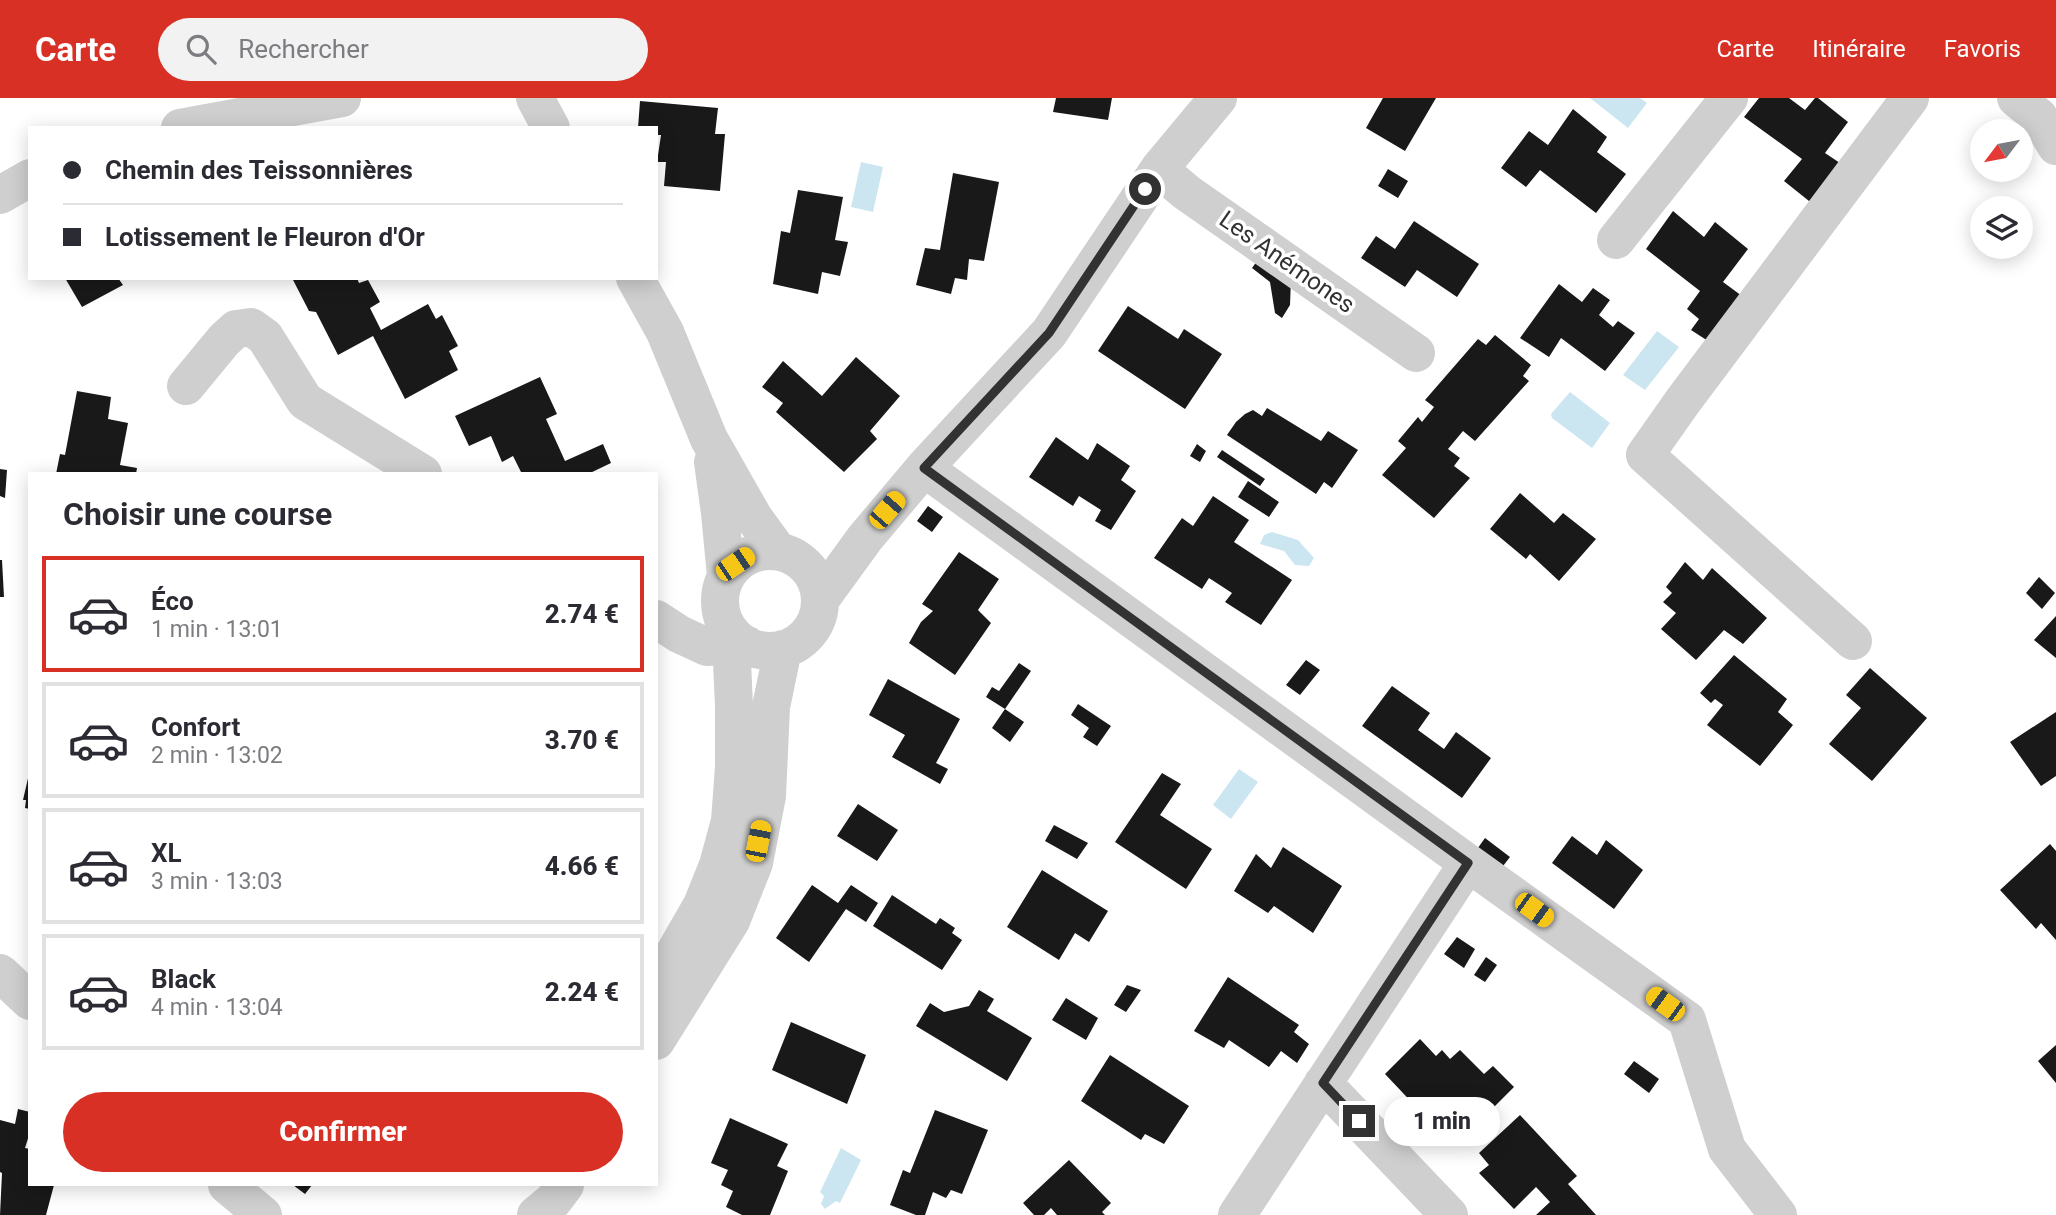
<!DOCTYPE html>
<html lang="fr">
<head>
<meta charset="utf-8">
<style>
  :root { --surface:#fff; --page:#f2f2f3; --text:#2b2b33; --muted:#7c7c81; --line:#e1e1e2; --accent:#d93025 }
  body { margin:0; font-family:Roboto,sans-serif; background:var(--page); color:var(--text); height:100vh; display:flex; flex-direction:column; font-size:26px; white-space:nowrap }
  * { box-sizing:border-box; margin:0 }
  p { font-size:23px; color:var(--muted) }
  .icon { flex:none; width:38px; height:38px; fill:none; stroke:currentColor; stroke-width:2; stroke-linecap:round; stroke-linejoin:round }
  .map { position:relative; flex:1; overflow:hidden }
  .details { position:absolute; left:28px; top:374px; width:630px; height:714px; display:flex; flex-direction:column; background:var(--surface); border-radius:0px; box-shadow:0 4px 18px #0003 }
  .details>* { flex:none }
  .top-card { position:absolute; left:28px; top:28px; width:630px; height:154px; border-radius:0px; box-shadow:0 4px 18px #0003; display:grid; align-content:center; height:154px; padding:0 35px; background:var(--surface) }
  .needle { width:46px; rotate:238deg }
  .controls { position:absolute; left:1970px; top:21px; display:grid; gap:14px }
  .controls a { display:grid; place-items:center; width:63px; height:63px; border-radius:50%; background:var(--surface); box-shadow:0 4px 18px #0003; font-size:35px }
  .end { position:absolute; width:32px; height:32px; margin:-16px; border:9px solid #323232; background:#fff; box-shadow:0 0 0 4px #fff }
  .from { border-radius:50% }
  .bubble { position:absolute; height:49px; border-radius:24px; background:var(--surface); box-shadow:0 4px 18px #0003; font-size:23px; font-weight:800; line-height:49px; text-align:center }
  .car { position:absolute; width:21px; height:42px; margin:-21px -10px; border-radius:9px; box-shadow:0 0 5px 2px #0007; background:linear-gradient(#f5c518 24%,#345 0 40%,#f5c518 0 76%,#345 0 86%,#f5c518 0) }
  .top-card b { display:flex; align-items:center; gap:24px; height:66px; font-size:26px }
  .top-card b+b { border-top:2px solid var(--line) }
  .top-card i { width:18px; height:18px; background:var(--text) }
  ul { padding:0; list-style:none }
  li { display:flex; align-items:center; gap:21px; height:116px; margin:0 14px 10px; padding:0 21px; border:4px solid var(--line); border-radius:0px }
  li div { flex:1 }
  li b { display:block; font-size:26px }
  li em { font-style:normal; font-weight:800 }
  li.current { border-color:var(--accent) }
  li>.icon { width:63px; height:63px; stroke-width:1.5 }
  h2 { padding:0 35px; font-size:32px; line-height:84px }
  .button { display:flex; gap:14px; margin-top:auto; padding:14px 35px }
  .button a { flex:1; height:80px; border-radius:42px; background:var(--accent); color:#fff; font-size:28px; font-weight:800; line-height:80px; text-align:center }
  header { display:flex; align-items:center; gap:42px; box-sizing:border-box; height:98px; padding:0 35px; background:var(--accent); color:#fff }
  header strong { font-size:33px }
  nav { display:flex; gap:38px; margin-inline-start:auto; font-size:24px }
  .search { width:490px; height:63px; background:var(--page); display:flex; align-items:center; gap:18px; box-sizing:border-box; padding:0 24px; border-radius:38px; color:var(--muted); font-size:26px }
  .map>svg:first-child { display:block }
</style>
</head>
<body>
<header>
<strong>Carte</strong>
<div class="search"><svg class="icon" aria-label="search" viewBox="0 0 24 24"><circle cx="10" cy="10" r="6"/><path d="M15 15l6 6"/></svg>Rechercher</div>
<nav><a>Carte</a><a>Itinéraire</a><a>Favoris</a></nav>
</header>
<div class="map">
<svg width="2056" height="1117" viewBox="0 0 2056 1117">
  <rect width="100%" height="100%" fill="#fff"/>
  <path fill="#cbe6f0" d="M1590,0H1640L1647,5L1628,30Z
    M861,64L883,69L873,114L851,109Z
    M1657,233L1679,249L1645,292L1623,277Z
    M1570,294L1610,325L1592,350L1552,320L1551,316Z
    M1272,434L1298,442L1314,460L1309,468L1295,467L1284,453L1260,446L1264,437Z
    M1239,671L1258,684L1231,721L1213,707Z
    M841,1050L861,1062L840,1105L836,1103L825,1111L821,1106L824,1098L820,1094Z"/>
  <path fill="#191919" d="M1056,0H1112L1108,22L1053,14Z
    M1383,0H1436L1405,53L1366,30Z
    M1759,0H1789L1805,12L1815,0H1818L1848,24L1825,55L1843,67L1814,107L1784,83L1802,61L1744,19Z
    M640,3L718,10L715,36H725L720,93L664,88L666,64H657L661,37H656V30H638Z
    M1573,11L1607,39L1597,54L1626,76L1596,115L1540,72L1526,89L1501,70L1529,33L1548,47Z
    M1388,71L1408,83L1398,100L1378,88Z
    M953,75L999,84L984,163L969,161L967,182L955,180L951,196L916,187L925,150L940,152Z
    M798,92L843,99L835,142L848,144L840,178L822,174L818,196L773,186L781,133L790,135Z
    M1673,113L1704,139L1715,124L1748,151L1723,184L1742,198L1708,243L1691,232L1699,221L1687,211L1700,193L1646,151Z
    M1414,123L1479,166L1457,199L1417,172L1405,189L1361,160L1376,138L1395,151Z
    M1260,159L1291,181L1290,207L1282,220L1275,215L1270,184L1252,170Z
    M65,180H118L123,187L82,209Z
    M292,180H357L359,185L368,182L380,204L370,210L381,232L428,206L436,221L442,217L458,248L449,253L458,272L405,301L373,238L338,257L316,214L309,213Z
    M1559,186L1582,204L1593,190L1610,202L1599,217L1613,229L1618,223L1635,235L1605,273L1561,240L1549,259L1520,240Z
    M1128,208L1178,241L1184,231L1222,256L1185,311L1098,253Z
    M1495,237L1531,267L1523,278L1529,283L1475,343L1463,333L1448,351L1460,360L1454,368L1470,380L1434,420L1382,377L1406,350L1398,343L1418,319L1422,324L1434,309L1425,302L1478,241L1486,247Z
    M856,259L900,298L870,333L877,341L844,374L776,314L783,305L762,289L783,263L822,298Z
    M540,279L557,316L546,321L565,363L603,346L611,365L588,376H544L543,374L538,376H522L513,358L502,364L491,338L469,348L455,318Z
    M77,293L111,299L108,321L128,325L120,367L137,370L136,376H56L60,356L65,357Z
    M1267,310L1321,343L1328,333L1358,352L1332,390L1324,384L1316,396L1227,337L1236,324L1245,316L1253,312L1262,318Z
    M1056,339L1088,362L1097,345L1130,368L1121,382L1136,393L1111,432L1095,423L1101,412L1079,398L1073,408L1029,379Z
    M1197,346L1206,353L1200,364L1190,358Z
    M1222,352L1265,381L1260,388L1217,359Z
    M0,371L7,372L5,400L0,398Z
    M1248,383L1279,404L1269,419L1238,399Z
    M1520,395L1554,425L1563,415L1596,441L1559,483L1530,456L1526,461L1490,431Z
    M1213,398L1249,422L1234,444L1292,482L1261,527L1225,504L1232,495L1209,480L1202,491L1154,460L1182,420L1193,428Z
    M928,408L943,419L932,434L917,423Z
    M959,454L999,481L978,512L991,525L955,577L909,545L921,524L933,513L922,506Z
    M0,462H2L4,499H0Z
    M1685,464L1703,482L1712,470L1767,520L1743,546L1724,532L1696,562L1661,531L1676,515L1663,504L1672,495L1666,489Z
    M2039,479L2055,495L2042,511L2026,495Z
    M2056,518V560L2034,542Z
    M1734,557L1787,601L1778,614L1793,627L1760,668L1707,627L1723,607L1715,601L1711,605L1700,595Z
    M1306,562L1320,572L1300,597L1286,587Z
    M1019,565L1031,573L1005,611L986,599L992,589L999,593Z
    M1870,570L1927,620L1872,683L1829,646L1861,610L1846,597Z
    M888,581L960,621L936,665L948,671L940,686L892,659L905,637L869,617Z
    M1392,588L1430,615L1418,632L1444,651L1456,634L1491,660L1462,700L1362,628Z
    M1078,606L1111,628L1097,648L1083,639L1089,630L1071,617Z
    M1005,611L1024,624L1010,644L992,630Z
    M2056,614V678L2041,688L2010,644Z
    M1162,675L1181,686L1160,717L1212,751L1186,791L1115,744Z
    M29,676H30V711L25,710L26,702H23Z
    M858,706L898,732L877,763L837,738Z
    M1054,727L1088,745L1077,761L1045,743Z
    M1572,738L1597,757L1606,742L1643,772L1614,811L1552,765Z
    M1485,740L1510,759L1500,772L1475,754Z
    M2050,746L2056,753V842L2041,825L2036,831L2000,792Z
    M1283,749L1342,788L1313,835L1274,808L1268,815L1234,793L1256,756L1271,770Z
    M1042,772L1108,813L1089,844L1075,835L1059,862L1007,829Z
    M812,787L838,805L851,787L878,805L866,824L846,811L809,864L776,840Z
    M892,797L936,826L940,820L955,830L952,835L962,842L942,872L873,828Z
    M1457,839L1475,851L1464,870L1444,856Z
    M1486,859L1497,867L1485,884L1474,877Z
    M1228,879L1299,927L1294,934L1309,946L1297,965L1281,953L1269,969L1229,942L1224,950L1194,933Z
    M1127,887L1141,892L1126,914L1114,907Z
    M979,892L994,901L987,913L1032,940L1007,983L916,928L930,905L944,914L969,908Z
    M1066,900L1098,920L1086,942L1052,922Z
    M791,924L866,957L847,1006L772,972Z
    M1420,941L1436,958L1442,952L1450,961L1460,952L1484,976L1493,968L1514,989L1476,1027L1458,1008L1436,1030L1385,976Z
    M2056,947V985L2038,963Z
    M1110,957L1189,1008L1164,1046L1145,1036L1141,1042L1081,1003Z
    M1634,963L1659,981L1649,995L1624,976Z
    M18,1011L30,1014V1034L25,1050L30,1051V1087H54L46,1117H0L2,1075L0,1074V1022L15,1026Z
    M935,1012L988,1032L962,1096L951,1092L946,1100L933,1094L925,1117H916L890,1107L903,1072L910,1075Z
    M1520,1017L1577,1078L1568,1086L1596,1117H1536L1550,1104L1536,1089L1514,1111L1479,1075L1489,1067L1479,1055Z
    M730,1020L788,1046L777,1068L788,1073L770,1117H742L726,1109L733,1093L721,1087L728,1072L711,1065Z
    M1069,1062L1111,1105L1102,1114L1105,1117H1057L1051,1110L1044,1117H1034L1023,1105Z
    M293,1087H312L305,1096Z"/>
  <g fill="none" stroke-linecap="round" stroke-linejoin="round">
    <path stroke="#cfcfcf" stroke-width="38" d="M535,0L551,30
      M2016,0L2039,19L2056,48
      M180,30L342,0
      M1159,71L1186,94L1416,255
      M0,97L30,80
      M1616,142L1729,0
      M635,180L665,234L709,341L754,420L778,453
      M186,288L224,242L236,231L251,229L265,239L305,303L423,376
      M713,364L720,415L726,478
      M924,370L1468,765L1237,1117
      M720 503a50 50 0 1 1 100 0a50 50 0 1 1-100 0Z
      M820,502L865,440L924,370L1049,235L1159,71L1218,0
      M656,521L679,536L707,549L747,547
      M1853,543L1645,357L1683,303L1910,0
      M1468,765L1687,922L1727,1051L1778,1117
      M0,875L30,903
      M656,887L702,807L718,767L730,723L734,669V608L732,564L723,521
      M656,943L731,823L754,765L767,698L771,609L783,551
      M1323,985L1449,1117
      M227,1087L263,1117
      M536,1117L553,1103L565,1087"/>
  </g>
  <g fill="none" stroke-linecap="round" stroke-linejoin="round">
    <path stroke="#323232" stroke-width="9" d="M1145,91L1049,235L924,370L1468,765L1323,985L1359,1023"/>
  </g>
  <g text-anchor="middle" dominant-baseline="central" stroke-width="7" stroke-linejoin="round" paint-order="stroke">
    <g font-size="24" fill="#323232" stroke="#fff">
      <text transform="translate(1287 164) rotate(35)">Les Anémones</text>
    </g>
  </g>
</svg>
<div class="controls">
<a><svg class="needle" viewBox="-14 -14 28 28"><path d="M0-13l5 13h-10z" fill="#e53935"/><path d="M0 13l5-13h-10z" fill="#7c7c81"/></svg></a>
<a><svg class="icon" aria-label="layers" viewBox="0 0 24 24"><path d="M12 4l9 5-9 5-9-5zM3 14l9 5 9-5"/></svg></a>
</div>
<i class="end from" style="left:1145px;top:91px"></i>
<i class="end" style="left:1359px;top:1023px"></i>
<div class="bubble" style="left:1384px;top:999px;width:116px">1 min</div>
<i class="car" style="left:887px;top:412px;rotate:41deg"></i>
<i class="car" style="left:735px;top:466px;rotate:56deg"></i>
<i class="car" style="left:758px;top:743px;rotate:11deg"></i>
<i class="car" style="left:1534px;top:812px;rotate:126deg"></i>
<i class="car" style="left:1665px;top:906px;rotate:306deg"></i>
<div class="top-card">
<b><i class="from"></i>Chemin des Teissonnières</b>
<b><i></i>Lotissement le Fleuron d'Or</b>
</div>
<section class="details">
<h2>Choisir une course</h2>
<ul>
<li class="current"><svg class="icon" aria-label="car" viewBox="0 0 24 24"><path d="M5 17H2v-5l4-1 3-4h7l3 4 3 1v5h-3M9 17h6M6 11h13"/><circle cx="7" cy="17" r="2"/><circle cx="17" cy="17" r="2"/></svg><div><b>Éco</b><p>1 min · 13:01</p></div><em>2.74 €</em></li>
<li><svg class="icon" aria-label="car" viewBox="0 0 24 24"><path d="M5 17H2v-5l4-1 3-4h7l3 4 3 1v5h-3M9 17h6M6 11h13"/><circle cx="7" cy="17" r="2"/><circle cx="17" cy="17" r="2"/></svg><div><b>Confort</b><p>2 min · 13:02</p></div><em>3.70 €</em></li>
<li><svg class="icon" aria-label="car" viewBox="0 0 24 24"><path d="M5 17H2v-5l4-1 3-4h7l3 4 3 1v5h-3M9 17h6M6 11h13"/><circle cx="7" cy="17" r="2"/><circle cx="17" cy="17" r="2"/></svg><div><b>XL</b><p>3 min · 13:03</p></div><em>4.66 €</em></li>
<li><svg class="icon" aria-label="car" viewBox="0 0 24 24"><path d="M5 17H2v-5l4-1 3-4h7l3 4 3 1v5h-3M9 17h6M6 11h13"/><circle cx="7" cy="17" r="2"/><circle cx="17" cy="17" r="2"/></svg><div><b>Black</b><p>4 min · 13:04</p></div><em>2.24 €</em></li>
</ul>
<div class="button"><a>Confirmer</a></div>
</section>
</div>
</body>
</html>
